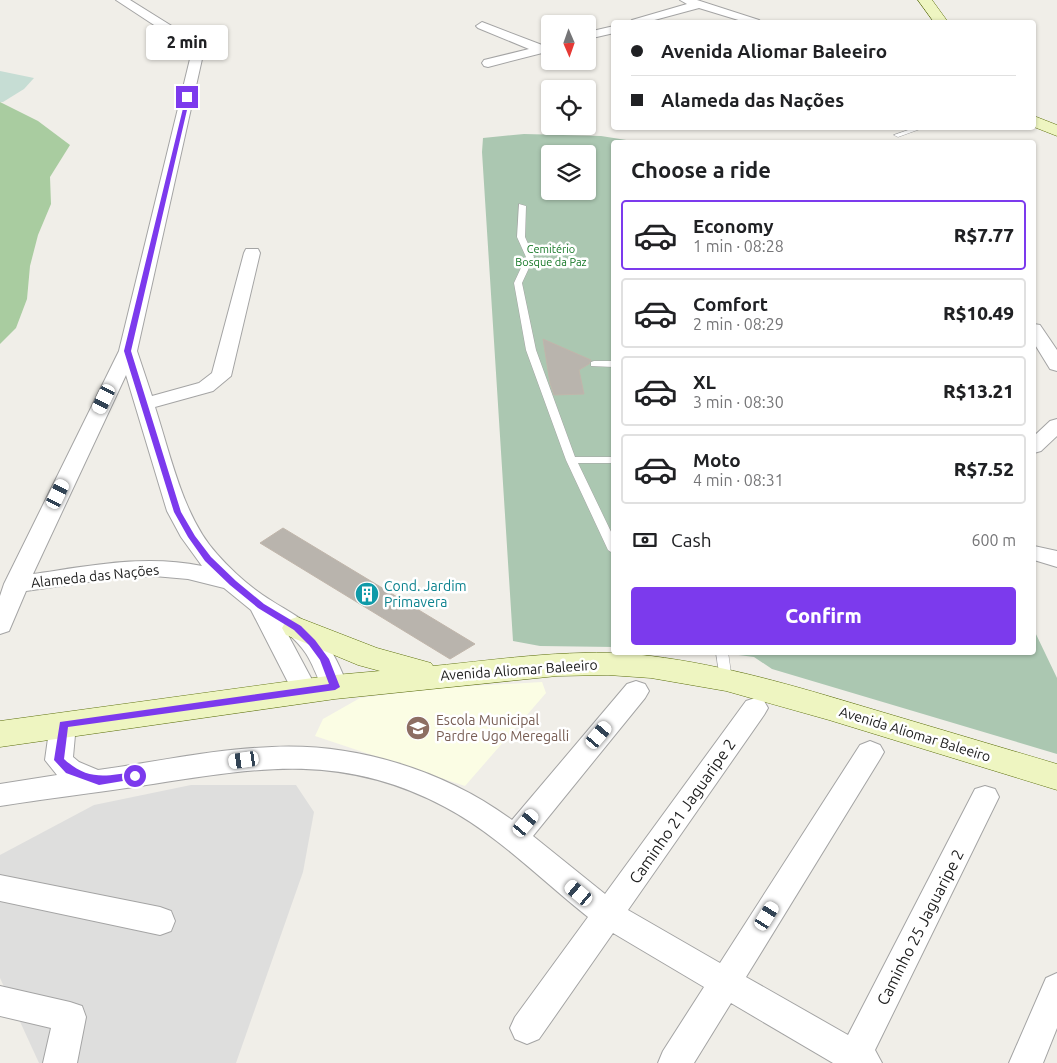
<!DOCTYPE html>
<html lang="en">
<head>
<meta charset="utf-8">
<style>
  :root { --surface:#fff; --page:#f2f2f2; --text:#202124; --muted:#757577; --line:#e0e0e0; --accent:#7c3aed }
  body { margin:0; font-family:Ubuntu,sans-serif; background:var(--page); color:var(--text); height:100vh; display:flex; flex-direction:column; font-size:19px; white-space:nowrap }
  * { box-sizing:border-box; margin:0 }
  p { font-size:16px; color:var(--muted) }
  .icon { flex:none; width:28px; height:28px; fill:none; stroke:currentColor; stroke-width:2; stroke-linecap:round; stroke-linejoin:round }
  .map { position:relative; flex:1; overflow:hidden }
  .drawer { position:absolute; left:611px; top:140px; width:425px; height:515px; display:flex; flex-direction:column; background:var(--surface); border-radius:5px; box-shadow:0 1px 4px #0004 }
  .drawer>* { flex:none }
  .banner { position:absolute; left:611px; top:20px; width:425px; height:110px; border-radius:5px; box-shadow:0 1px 4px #0004; display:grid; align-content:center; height:110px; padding:0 20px; background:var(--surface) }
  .needle { width:32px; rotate:178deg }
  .tools { position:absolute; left:541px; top:15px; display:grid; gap:10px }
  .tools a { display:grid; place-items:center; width:55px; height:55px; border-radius:5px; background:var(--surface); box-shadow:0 1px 4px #0004; font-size:25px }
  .end { position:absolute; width:22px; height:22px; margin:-11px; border:6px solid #7c3aed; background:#fff; box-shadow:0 0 0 2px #fff }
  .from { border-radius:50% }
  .bubble { position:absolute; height:35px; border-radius:5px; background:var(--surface); box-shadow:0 1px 4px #0004; font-size:16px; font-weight:800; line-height:35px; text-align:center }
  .car { position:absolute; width:15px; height:30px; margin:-15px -8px; border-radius:6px; box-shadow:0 0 4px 1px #0007; background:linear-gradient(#fff 24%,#345 0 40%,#fff 0 76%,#345 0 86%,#fff 0) }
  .banner b { display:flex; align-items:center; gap:18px; height:48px; font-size:19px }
  .banner b+b { border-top:1px solid var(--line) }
  .banner i { width:12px; height:12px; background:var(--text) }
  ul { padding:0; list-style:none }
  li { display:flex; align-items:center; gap:15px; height:70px; margin:0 10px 8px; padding:0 10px; border:2px solid var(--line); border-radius:5px }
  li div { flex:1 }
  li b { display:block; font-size:19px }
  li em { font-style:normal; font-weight:800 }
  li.active { border-color:var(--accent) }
  li>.icon { width:45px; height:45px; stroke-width:1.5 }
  h2 { padding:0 20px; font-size:22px; line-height:60px }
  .pay { display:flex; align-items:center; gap:12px; height:55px; padding:0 20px; font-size:19px }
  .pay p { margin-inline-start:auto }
  .cta { display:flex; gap:10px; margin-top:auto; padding:10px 20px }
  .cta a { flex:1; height:58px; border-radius:5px; background:var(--accent); color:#fff; font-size:20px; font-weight:800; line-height:58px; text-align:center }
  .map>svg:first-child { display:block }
</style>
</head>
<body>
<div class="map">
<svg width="1057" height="1063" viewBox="0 0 1057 1063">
  <rect width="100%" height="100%" fill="#f0eee8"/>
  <path fill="#dededd" d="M191,785H296L314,812L303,872L236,1063H39L0,978V855L94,805Z"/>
  <path fill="#fbfde4" d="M542,682L546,693L465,786L315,736L323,719L360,698L438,688Z"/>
  <path fill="#a9cca0" d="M0,102L38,121L70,145L50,177L51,204L38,235L30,266L27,299L16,328L0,344Z"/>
  <path fill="#c6ddd4" d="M0,71L34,78L24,89L3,102H0Z"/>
  <path fill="#abc7b1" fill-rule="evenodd" d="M524,134L601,136L639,142H614V647L540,646L513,641L482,152L483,138ZM550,154H588V191H550Z
    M1034,630L1057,678V754L772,669L754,657L723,653L1034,652Z"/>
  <path fill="#b9b4ad" stroke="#c1b6ab" d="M543,339L591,360L589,364L579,370L584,394L554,395L550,383Z
    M283,528L475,644L450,659L260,543Z"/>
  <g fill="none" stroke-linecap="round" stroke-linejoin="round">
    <g stroke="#a4a4a4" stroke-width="1">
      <path id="lane" d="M914,128H923L898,137L894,135Z
        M519,204L526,206L525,237L534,257L522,283L536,350L575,457H614V463H578L614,538V554L608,550L566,460L526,350L514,283L526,257L517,237Z
        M594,361H614V367L591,366V362Z
        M716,652H728L732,680L731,683H721L720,680Z"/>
    </g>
    <g stroke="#a4a4a4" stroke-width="2">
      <path id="street" d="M116,0H130L191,38L202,52V59L137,351L152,396L199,383L212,373L244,253L246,249H258L260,253L231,376L213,391L155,407C170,453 183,517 217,554C232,571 252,589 272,601C289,612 308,621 321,637C334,652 341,669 348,687L344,694L335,697L326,694C311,667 313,655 287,633L318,691L314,698L305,701L296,698L251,610L224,588L188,579L154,576L115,578L26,591L9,631L0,634V596L4,584L119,351L190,59V52L183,44ZM126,375L167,511L181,537L202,566C145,554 89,566 33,574Z
        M680,0H697L759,20L761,22H745L699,8L647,22H630L632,20L687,4Z
        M482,22L542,45L550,43V51L488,67L484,66L482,63L484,60L529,49L478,28L476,26Z
        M614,26V33L588,39V32Z
        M1034,324L1040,325L1057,350V371L1050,369L1034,343Z
        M1057,419V436L1041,451L1034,453V436L1050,421Z
        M1034,546L1057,551V567L1034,560Z
        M636,681L645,684L649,691L645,698L533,836L605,894L746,701L755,698L764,701L768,708L764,715L628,910L720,963L860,745L870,741L880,745L884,752L880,759L746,977L848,1035L975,789L985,786L995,789L999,797L875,1050L882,1063H833L731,1003L694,1063H658L663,1051L704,987L613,933L539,1039L527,1044L515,1039L510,1028L515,1017L588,917C541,880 498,835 445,807C343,753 261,767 153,784C102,792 51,798 0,806V784L57,775L45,760L50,724L54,717L63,714L72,717L76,724L73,757L79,762L98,770C156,762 214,749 272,747C356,743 444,770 512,820L627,684Z
        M0,875L160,907L171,911L175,921L171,931L160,935L0,901Z
        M1057,973V1028L1043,1063H1009L1046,978Z
        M0,986L70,1002L82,1006L86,1017L77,1063H43L51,1028L0,1016Z"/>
    </g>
    <g stroke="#5d700e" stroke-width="1">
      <path id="secondary" d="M918,0H932L948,22H934Z
        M1034,116L1057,125V136L1034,127Z
        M297,617L377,648L431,663L433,666C505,659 579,647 651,656C724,665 795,686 865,707C929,726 993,745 1057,764V790L829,720L726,691L651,678L608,675L557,676L335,699L0,747V721L335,675L380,671L358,665L286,635L282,628L286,621Z"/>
    </g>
    <use href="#lane" fill="#fff" fill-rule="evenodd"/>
    <use href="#street" fill="#fff" fill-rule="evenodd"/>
    <use href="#secondary" fill="#eef5c1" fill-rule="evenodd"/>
  </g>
  <path fill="#7c3aed" d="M186,96L190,97L131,351L181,512L195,536L211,557L236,581L264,604L301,626L315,640L329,659L340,687L335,690L68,727L64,759C88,781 105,776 135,772L140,776L135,779L99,785L66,773L54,760L60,722L329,684L320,660L309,645L294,630L258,608L230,585L205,561L188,537L174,512L124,351Z"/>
  <defs>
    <g id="building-disc" transform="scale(1.25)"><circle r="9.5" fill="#0f9aa8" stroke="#fff"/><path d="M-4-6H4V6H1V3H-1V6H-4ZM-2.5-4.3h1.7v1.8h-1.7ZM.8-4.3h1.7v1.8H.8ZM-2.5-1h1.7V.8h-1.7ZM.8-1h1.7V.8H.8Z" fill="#fff"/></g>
    <g id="school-disc" transform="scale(1.25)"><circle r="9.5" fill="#8d6e63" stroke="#fff"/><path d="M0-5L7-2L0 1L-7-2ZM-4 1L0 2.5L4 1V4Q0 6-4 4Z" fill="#fff"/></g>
  </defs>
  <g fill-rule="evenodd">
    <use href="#building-disc" x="367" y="594"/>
    <use href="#school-disc" x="418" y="728"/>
  </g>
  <g text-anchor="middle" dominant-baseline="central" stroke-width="5" stroke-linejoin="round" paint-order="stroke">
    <g font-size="11" fill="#157726" stroke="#fff">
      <text x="551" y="249">Cemitério<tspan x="551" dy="13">Bosque da Paz</tspan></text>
    </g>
    <g font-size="14" fill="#202020" stroke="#fff">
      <text transform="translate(95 576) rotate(-6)">Alameda das Nações</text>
      <text transform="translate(519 670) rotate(-4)">Avenida Aliomar Baleeiro</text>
      <text transform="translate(915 734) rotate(17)">Avenida Aliomar Baleeiro</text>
    </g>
    <g font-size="14" fill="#0d838f" stroke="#fff" text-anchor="start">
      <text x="384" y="586">Cond. Jardim<tspan x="384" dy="16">Primavera</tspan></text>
    </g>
    <g font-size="14" fill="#785e54" stroke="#fff" text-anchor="start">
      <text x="436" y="720">Escola Municipal<tspan x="436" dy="16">Pardre Ugo Meregalli</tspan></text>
    </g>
    <g font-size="16" fill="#202020" stroke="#fff">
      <text transform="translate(682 811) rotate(-55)">Caminho 21 Jaguaripe 2</text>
      <text transform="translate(920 927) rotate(-63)">Caminho 25 Jaguaripe 2</text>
    </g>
  </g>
</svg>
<div class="tools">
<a><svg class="needle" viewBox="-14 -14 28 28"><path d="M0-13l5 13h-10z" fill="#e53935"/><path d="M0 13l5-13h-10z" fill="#757577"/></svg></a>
<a><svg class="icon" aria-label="locate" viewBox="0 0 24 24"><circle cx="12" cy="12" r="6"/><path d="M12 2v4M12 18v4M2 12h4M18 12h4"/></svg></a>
<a><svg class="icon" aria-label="layers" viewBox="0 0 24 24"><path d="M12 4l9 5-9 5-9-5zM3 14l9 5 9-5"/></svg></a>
</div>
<i class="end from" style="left:135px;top:776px"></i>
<i class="end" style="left:187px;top:97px"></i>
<div class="bubble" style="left:146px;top:25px;width:82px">2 min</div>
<i class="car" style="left:104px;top:399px;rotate:206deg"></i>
<i class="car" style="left:58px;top:494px;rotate:26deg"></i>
<i class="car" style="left:599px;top:735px;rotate:40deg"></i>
<i class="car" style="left:244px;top:760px;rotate:262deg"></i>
<i class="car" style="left:526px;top:823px;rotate:40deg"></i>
<i class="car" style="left:579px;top:893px;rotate:310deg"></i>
<i class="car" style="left:767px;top:916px;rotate:32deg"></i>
<div class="banner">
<b><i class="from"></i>Avenida Aliomar Baleeiro</b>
<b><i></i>Alameda das Nações</b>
</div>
<section class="drawer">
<h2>Choose a ride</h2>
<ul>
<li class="active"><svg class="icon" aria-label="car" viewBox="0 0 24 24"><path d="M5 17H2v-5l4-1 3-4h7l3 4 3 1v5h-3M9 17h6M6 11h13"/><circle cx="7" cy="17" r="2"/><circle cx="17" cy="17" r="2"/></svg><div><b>Economy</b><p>1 min · 08:28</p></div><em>R$7.77</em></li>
<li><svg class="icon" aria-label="car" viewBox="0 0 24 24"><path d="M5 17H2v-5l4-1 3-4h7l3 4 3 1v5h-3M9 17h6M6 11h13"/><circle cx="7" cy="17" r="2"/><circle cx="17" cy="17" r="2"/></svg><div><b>Comfort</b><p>2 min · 08:29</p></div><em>R$10.49</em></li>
<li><svg class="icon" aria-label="car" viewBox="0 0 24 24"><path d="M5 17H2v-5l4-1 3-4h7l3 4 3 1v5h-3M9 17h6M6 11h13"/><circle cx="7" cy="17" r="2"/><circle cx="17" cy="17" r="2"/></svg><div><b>XL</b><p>3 min · 08:30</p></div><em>R$13.21</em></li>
<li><svg class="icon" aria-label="car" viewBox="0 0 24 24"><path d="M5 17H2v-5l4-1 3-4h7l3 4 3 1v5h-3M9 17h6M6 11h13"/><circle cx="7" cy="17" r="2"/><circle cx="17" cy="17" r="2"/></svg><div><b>Moto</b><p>4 min · 08:31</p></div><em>R$7.52</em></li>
</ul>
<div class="pay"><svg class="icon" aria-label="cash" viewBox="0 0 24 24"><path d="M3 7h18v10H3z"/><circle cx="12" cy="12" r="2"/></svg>Cash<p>600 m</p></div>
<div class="cta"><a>Confirm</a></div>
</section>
</div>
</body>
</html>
